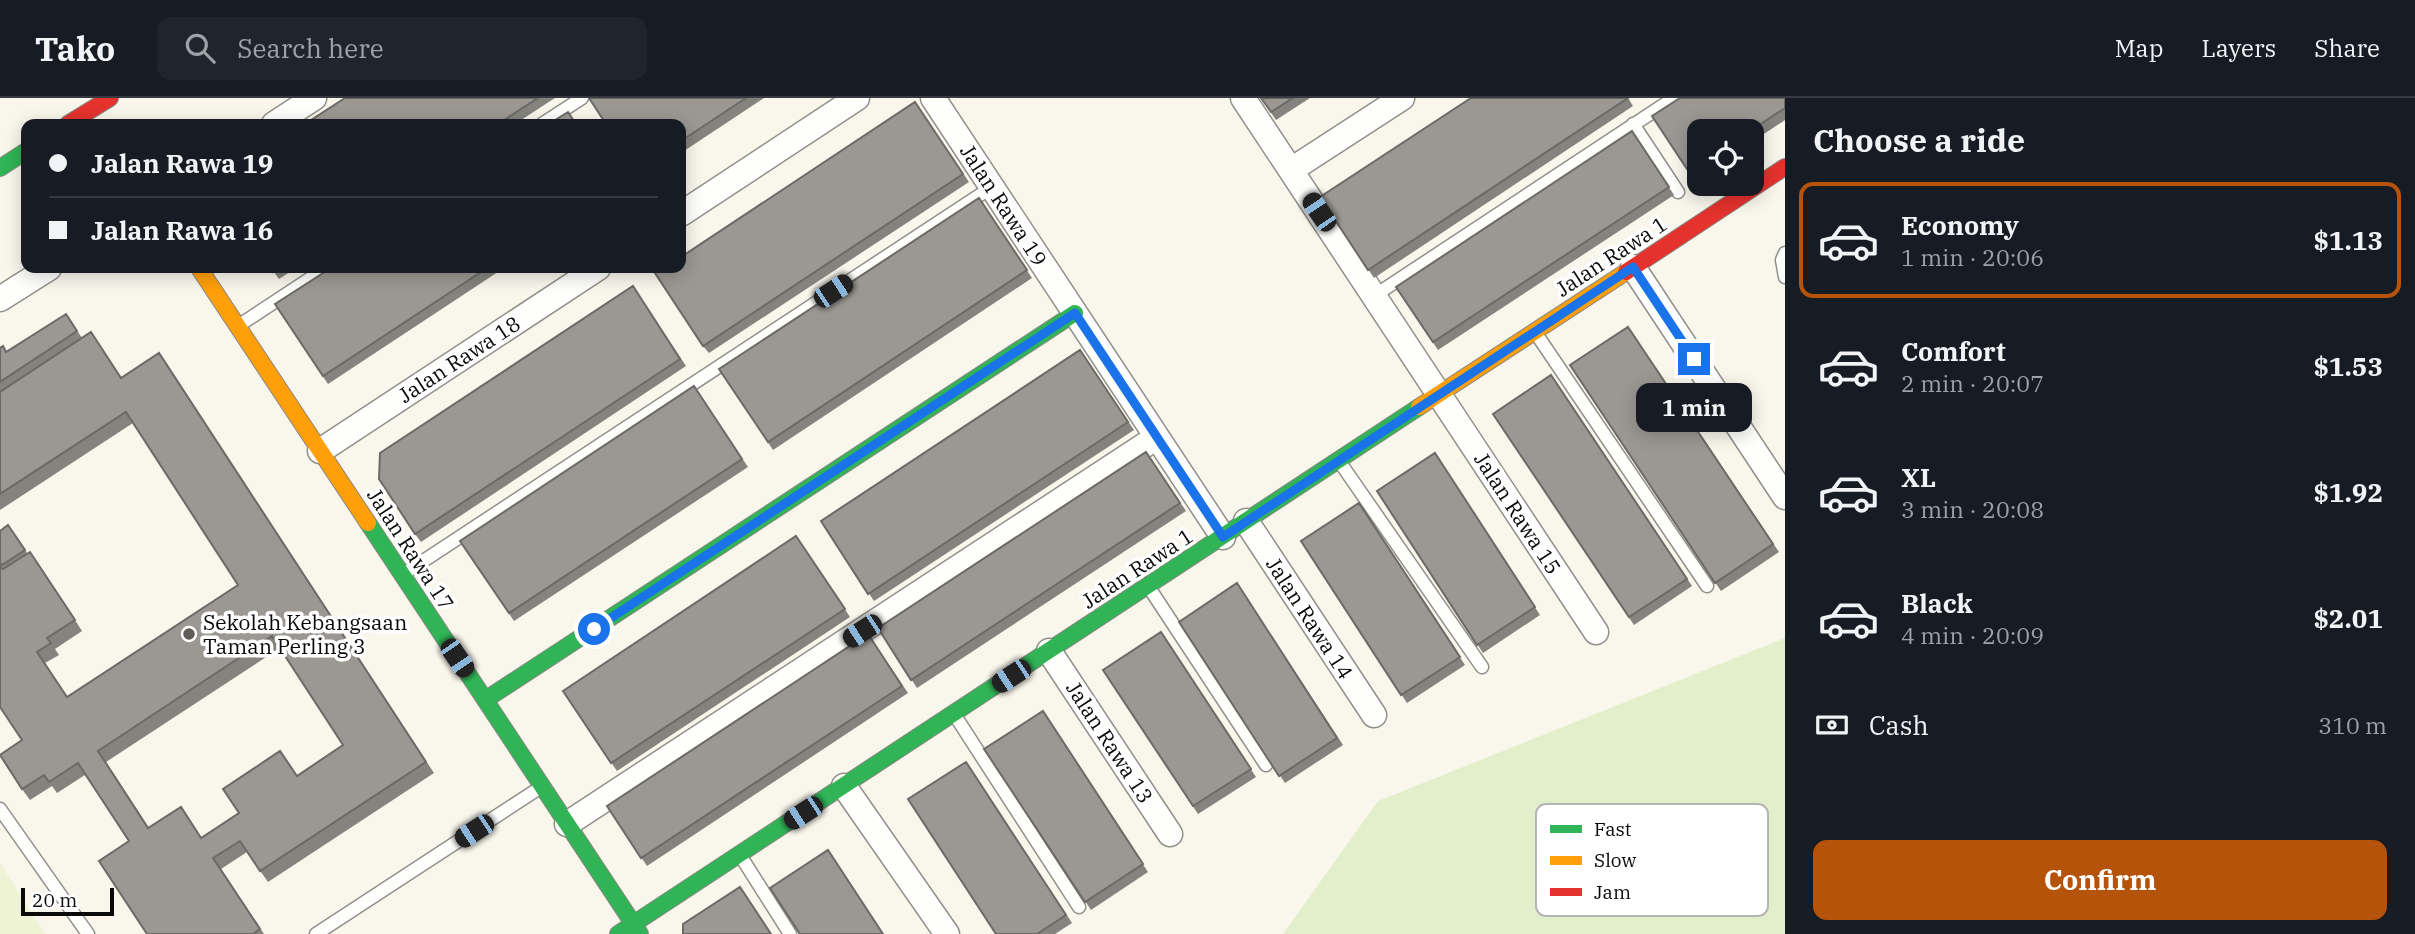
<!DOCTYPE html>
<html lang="en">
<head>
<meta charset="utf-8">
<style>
  :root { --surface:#171b24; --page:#20242c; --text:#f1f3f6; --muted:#9ea1a6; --line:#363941; --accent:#b45309 }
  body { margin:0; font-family:"IBM Plex Serif",serif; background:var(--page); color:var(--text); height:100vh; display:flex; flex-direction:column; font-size:26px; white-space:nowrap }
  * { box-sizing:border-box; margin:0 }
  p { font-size:23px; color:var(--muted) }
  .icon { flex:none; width:38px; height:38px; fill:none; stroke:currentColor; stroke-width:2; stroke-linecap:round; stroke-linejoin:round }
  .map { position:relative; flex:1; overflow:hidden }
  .details { display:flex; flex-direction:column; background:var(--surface); width:630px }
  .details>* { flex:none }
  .banner { position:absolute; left:21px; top:21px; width:665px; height:154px; border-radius:14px; box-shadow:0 4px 18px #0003; display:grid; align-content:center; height:154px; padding:0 28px; background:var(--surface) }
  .buttons { position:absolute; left:1687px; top:21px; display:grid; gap:14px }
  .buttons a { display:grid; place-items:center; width:77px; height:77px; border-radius:14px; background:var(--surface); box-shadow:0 4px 18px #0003; font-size:35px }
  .scale { position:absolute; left:21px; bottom:18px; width:93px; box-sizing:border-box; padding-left:7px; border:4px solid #090909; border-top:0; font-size:19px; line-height:24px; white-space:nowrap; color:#090909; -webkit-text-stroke:5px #fff; paint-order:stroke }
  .end { position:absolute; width:32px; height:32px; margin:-16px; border:9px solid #1a73e8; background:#fff; box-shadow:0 0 0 4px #fff }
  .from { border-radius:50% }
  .bubble { position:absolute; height:49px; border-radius:14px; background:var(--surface); box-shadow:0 4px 18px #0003; font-size:23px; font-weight:700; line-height:49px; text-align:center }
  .car { position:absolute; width:21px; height:42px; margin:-21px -10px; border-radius:9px; box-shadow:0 0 5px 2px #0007; background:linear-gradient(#222 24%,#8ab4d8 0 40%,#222 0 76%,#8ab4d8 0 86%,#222 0) }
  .banner b { display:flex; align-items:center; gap:24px; height:66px; font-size:26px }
  .banner b+b { border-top:2px solid var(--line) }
  .banner i { width:18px; height:18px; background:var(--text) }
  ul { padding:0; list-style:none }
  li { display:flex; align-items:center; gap:21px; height:116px; margin:0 14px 10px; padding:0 14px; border:4px solid transparent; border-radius:14px }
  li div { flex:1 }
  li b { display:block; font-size:26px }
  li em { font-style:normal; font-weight:700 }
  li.selected { border-color:var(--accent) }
  li>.icon { width:63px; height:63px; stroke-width:1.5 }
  h2 { padding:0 28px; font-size:32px; line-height:84px }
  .pay { display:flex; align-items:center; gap:18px; height:77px; padding:0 28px; font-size:26px }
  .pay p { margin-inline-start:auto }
  .primary-button { display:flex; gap:14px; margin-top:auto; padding:14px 28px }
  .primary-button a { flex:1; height:80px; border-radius:14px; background:var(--accent); color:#fff; font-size:28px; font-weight:700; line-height:80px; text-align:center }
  header { display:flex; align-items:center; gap:42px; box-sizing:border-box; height:98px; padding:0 35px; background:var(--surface); border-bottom:2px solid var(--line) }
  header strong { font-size:33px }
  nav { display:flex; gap:38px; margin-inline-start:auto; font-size:24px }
  .search { width:490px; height:63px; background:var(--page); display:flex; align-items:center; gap:18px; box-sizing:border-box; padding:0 24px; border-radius:14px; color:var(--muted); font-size:26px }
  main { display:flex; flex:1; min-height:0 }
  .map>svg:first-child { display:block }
</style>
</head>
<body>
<header>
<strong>Tako</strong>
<div class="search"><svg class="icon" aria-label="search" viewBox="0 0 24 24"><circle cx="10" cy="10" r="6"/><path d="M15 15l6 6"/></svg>Search here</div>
<nav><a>Map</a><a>Layers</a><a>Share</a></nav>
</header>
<main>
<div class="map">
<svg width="1785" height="836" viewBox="0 0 1785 836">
  <rect width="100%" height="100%" fill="#f9f6ec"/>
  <path fill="#e3efca" d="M1785,540V836H1283L1378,703Z"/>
  <path fill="#edf3d4" d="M0,765L45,836H0Z"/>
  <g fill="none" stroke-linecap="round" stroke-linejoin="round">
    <g stroke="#91908b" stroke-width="15">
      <path id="lane" d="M542,26L582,0
        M1633,26L1678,94
        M1785,155L1782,162L1785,179
        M1374,198L1674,0
        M238,228L326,170
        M1535,234L1707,488
        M1339,363L1482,569
        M405,475L992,89
        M1148,488L1266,667
        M954,616L1079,809
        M0,711L88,836
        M740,757L790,836
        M316,836L541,689"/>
    </g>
    <g stroke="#91908b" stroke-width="27">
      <path id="street" d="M933,0L1223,439
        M1243,0L1596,534
        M274,26L314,0
        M1291,72L1402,0
        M681,116L857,0
        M1633,169L1785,399
        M0,201L49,170
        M320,353L598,170
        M1246,423L1374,617
        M1049,553L1170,736
        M844,688L947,836
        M567,726L1157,339"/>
    </g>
    <g stroke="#888682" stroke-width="18">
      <path id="fast" d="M0,70L26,53
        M368,425L640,836
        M485,602L1075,215
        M618,836L1419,309"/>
    </g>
    <g stroke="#888682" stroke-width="18">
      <path id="slow" d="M199,170L368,425
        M1419,309L1626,174"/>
    </g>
    <g stroke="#888682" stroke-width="18">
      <path id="jam" d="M68,26L110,0
        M1626,174L1785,69"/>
    </g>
    <use href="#lane" stroke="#fefefc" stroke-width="12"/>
    <use href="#street" stroke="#fefefc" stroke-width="24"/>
    <use href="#fast" stroke="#30b455" stroke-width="16"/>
    <use href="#slow" stroke="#ff9f0a" stroke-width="16"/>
    <use href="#jam" stroke="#e5322d" stroke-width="16"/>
  </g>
  <path fill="#85837e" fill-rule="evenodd" d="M345,0H555L515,26H305Z
    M589,0H764L681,55V26Z
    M1261,0H1310L1276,22Z
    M1628,0L1633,8L1374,180L1320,99Z
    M1785,0V22L1752,44V33H1699V78L1694,82L1652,18Z
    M915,4L969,84L709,255L703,248Z
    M1632,33L1674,97L1438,252L1396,189Z
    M979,100L1032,180L773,352L719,271Z
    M271,170H296L279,181Z
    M331,170H504L328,286L275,206Z
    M633,188L686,268L421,444L415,436Z
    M66,216L82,240L121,280L167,267L434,675L268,784L247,754L221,771L264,836H147L129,743L85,677L57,695L52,688L30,702L22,691V642L3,471H4L0,465L8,427L27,455L38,465L82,533L55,551L59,557L45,565L67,599L238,487L133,325L0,412V250L7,254ZM280,550L343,647L201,740L149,730L106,664Z
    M1628,229L1779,454L1721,493L1570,267Z
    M1080,252L1134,332L874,503L821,423Z
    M1551,277L1692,488L1634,527L1493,316Z
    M694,288L748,369L514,523L460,443Z
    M1146,354L1186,413L917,590L878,530Z
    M1435,355L1540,517L1483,555L1377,393Z
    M1359,405L1465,567L1407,605L1301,443Z
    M796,438L850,519L617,673L563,593Z
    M1237,485L1343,647L1285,685L1179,524Z
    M1161,534L1256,679L1198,716L1103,572Z
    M868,536L908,595L647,768L607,708Z
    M1043,613L1148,774L1091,812L984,651Z
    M966,664L1072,825L1055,836H996Z"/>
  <path fill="#9b9893" stroke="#6c6a67" stroke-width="2" fill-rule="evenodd" d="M345,0H538L498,26H305Z
    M589,0H746L681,43V26H606Z
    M1261,0H1293L1271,14Z
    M1471,0H1628L1368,172L1320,99Z
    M1680,0H1785V10L1750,33H1699V67L1689,74L1652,18Z
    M915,4L963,76L703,248L655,175L664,170H681V159Z
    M568,14L576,26H549Z
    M1632,33L1669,89L1433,244L1396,189Z
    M979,100L1027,172L768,344L719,271Z
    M271,170H279L273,174Z
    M331,170H487L323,278L275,206Z
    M633,188L680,261L415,436L379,381L380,355Z
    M66,216L77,233L0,284V250L3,248L6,254Z
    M1628,229L1773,446L1715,485L1570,267Z
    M91,234L121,280L159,255L426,664L260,773L240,743L213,760L260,831L253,836H147L99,763L129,743L78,665L49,684L44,677L22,691L0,657L22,642L0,609V468L3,471L30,454L75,522L47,540L51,545L37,554L67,599L238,487L126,314L0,396V294ZM272,538L343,647L297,678L280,653L223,691L239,715L201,740L181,709L148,730L98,653Z
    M1080,252L1128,324L868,496L821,423Z
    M1551,277L1687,481L1629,519L1493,316Z
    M694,288L742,361L509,515L460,443Z
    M1146,354L1180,405L911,582L878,530Z
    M1435,355L1535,509L1477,547L1377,393Z
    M1359,405L1460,559L1401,597L1301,443Z
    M8,427L25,452L2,467L0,465V433Z
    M796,438L845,511L611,665L563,593Z
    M1237,485L1337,640L1279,678L1179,524Z
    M1161,534L1251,671L1193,708L1103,572Z
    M868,536L902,588L641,760L607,708Z
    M1043,613L1143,766L1085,804L984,651Z
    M966,664L1066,817L1037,836H996L908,701Z
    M828,752L883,836H800L770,790Z
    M740,789L771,836H683V826Z"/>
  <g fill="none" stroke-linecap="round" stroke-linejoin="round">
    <path stroke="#1a73e8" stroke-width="9" d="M594,531L1075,215L1223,439L1633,169L1694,261"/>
  </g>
  <circle fill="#5d5c58" stroke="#fff" stroke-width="2.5" cx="189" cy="536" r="7"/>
  <g text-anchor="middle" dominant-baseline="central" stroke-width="7" stroke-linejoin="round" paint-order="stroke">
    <g font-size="21" fill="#090909" stroke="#fff">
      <text transform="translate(1004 107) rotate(57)">Jalan Rawa 19</text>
      <text transform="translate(1611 158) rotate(-33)">Jalan Rawa 1</text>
      <text transform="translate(459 261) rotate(-33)">Jalan Rawa 18</text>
      <text transform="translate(1518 415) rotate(57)">Jalan Rawa 15</text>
      <text transform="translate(411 451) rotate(57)">Jalan Rawa 17</text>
      <text transform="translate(1137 470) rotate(-33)">Jalan Rawa 1</text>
      <text transform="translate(1310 520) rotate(57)">Jalan Rawa 14</text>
      <text transform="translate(1110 644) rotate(57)">Jalan Rawa 13</text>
    </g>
    <g font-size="21" fill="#090909" stroke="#fff" text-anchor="start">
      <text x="203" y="524">Sekolah Kebangsaan<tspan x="203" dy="24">Taman Perling 3</tspan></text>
    </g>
  </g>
  <rect x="1536" y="706" width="232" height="112" rx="10" fill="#fff" stroke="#b5b5b5" stroke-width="2"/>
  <rect x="1550" y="727" width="32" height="8" fill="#30b455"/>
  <rect x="1550" y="758" width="32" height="9" fill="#ff9f0a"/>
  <rect x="1550" y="790" width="32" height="8" fill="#e5322d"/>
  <g font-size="19" fill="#090909">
    <text x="1594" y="738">Fast</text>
    <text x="1594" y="769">Slow</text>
    <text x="1594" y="801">Jam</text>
  </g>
</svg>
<div class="buttons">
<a><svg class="icon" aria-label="locate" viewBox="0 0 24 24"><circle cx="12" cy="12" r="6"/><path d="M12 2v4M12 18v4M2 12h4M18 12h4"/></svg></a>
</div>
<div class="scale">20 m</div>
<i class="end from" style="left:594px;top:531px"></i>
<i class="end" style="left:1694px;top:261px"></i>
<div class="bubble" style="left:1636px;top:285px;width:116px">1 min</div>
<i class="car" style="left:1319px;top:114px;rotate:326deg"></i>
<i class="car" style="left:833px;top:193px;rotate:57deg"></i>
<i class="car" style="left:862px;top:533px;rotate:237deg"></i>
<i class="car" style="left:457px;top:560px;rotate:146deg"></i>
<i class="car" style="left:1011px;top:578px;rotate:237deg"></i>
<i class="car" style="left:803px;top:715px;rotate:237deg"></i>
<i class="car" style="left:474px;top:733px;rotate:237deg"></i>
<div class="banner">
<b><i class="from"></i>Jalan Rawa 19</b>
<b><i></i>Jalan Rawa 16</b>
</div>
</div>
<section class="details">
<h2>Choose a ride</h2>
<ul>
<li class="selected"><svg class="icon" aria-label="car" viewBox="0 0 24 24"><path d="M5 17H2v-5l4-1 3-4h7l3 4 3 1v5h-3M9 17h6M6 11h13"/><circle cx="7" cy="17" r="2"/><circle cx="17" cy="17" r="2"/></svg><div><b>Economy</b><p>1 min · 20:06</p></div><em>$1.13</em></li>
<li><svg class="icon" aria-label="car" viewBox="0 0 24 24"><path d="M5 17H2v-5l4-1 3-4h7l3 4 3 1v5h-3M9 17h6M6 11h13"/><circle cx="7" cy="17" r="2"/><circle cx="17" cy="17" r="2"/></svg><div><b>Comfort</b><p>2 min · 20:07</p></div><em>$1.53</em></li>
<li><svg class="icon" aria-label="car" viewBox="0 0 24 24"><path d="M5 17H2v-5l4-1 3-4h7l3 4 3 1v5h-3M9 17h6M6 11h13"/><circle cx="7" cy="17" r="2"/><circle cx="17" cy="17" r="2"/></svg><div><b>XL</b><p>3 min · 20:08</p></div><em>$1.92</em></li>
<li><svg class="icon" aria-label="car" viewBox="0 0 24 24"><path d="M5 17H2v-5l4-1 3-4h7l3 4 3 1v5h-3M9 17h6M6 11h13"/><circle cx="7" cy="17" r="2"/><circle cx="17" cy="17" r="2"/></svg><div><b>Black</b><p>4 min · 20:09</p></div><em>$2.01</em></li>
</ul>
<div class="pay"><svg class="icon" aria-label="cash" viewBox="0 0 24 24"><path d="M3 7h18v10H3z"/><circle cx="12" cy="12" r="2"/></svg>Cash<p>310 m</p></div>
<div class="primary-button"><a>Confirm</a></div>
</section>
</main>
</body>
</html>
